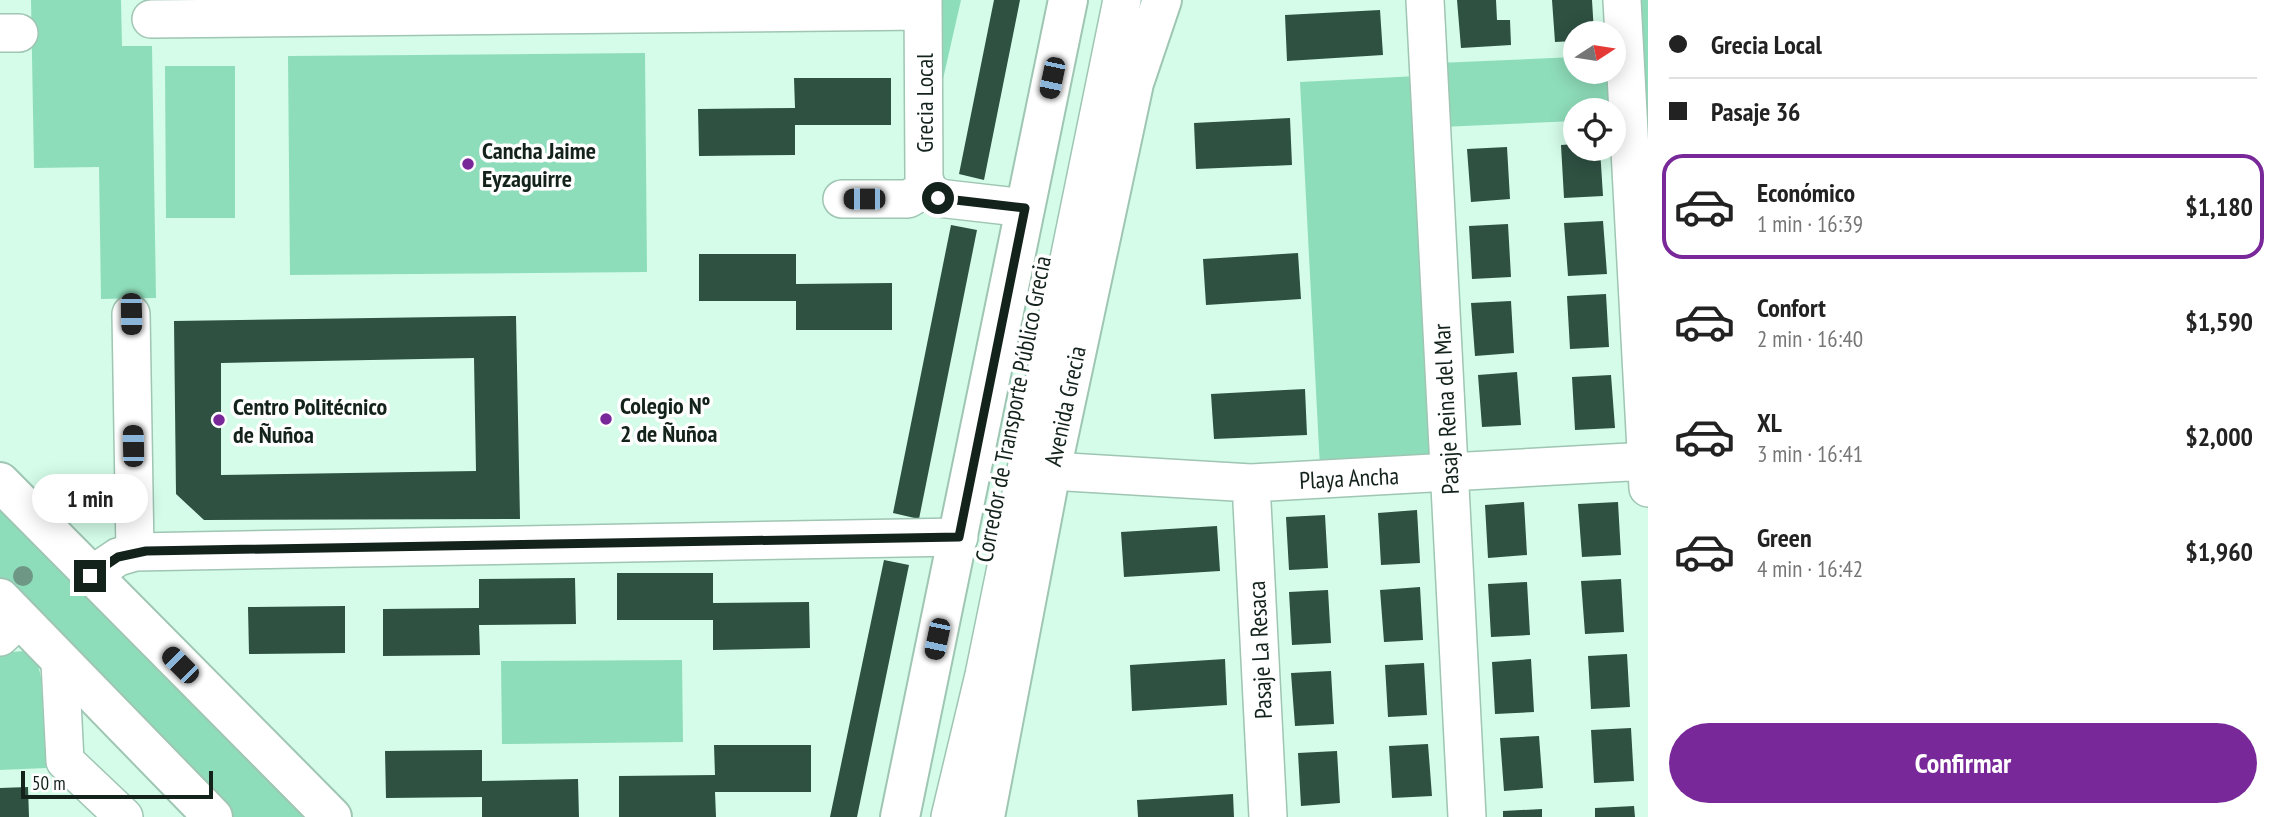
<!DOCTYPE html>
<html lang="es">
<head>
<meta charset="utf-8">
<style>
  :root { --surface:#fff; --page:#f2f2f2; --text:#222; --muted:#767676; --line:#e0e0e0; --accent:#792899 }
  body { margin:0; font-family:"PT Sans Narrow",sans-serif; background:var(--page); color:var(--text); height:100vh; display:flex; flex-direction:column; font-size:26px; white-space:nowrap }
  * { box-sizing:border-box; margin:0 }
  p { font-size:23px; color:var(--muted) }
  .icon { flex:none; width:38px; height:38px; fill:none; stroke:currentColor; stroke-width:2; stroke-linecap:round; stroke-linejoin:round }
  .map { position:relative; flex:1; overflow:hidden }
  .panel { display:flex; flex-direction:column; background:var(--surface); width:630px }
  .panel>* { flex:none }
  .banner { display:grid; align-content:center; height:154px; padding:0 21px; background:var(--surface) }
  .needle { width:46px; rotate:78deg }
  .tools { position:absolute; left:1563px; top:21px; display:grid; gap:14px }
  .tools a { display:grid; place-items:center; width:63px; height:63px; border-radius:50%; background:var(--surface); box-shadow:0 4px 18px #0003; font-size:35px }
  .scale { position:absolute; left:21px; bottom:18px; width:192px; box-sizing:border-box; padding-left:7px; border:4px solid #13221b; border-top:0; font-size:19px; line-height:24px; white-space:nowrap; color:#13221b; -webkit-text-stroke:5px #fff; paint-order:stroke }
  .end { position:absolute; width:32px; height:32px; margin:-16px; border:9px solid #13221b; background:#fff; box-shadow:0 0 0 4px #fff }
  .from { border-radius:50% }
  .bubble { position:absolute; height:49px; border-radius:24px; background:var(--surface); box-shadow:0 4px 18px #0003; font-size:23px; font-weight:600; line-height:49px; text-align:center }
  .car { position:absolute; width:21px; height:42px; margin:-21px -10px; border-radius:9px; box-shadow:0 0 5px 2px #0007; background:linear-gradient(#222 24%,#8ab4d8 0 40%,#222 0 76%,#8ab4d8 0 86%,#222 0) }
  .banner b { display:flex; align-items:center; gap:24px; height:66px; font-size:26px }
  .banner b+b { border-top:2px solid var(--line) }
  .banner i { width:18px; height:18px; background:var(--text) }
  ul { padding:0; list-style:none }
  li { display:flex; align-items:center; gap:21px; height:105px; margin:0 14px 10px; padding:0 7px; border:4px solid transparent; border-radius:21px }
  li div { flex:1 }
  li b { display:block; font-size:26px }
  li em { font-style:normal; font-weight:600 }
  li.selected { border-color:var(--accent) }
  li>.icon { width:63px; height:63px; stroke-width:1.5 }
  .cta { display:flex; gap:14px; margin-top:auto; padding:14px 21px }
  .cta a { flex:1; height:80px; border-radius:42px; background:var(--accent); color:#fff; font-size:28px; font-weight:600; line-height:80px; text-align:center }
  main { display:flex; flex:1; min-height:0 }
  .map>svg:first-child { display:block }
</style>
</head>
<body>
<main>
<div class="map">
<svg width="1648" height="817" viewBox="0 0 1648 817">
  <rect width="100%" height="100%" fill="#d4fce8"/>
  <path fill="#8eddba" d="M31,0H121L122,46H152L156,298L101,299L99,167L34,168Z
    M929,0H961L938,101Z
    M1636,0H1648V152Z
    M645,53L647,272L290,275L288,56Z
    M1575,57V72H1614V110H1575V121L1441,127L1438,63Z
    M165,66H235V218H166Z
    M1418,76L1438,462L1320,468L1300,82Z
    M0,498L323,817H228L0,583Z
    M24,651L37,661L41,677L46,768L0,770V653Z
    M682,660L683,742L502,744L501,661Z"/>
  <path fill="#2e5142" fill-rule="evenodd" d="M994,0H1020L984,180L959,174Z
    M1457,0H1496L1497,20H1510L1511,45L1461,48Z
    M1552,0H1592L1594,33H1575V41L1555,42Z
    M1380,10L1383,55L1287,61L1285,15Z
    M794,78H891V125H795V155L699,156L698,109L795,108Z
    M1290,118L1292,165L1196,169L1194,123Z
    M1575,144V149H1600L1603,196L1564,198L1561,145Z
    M1507,147L1510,199L1471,202L1467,149Z
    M1603,221L1607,274L1568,276L1564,223Z
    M1508,224L1511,277L1472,279L1469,226Z
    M951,225L977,230L919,519L893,513Z
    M1298,253L1301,299L1206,305L1203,259Z
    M699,254H796V284L892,283V330H796V301H699Z
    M1606,294L1609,347L1570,349L1567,296Z
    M1511,301L1514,353L1475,356L1471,303Z
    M516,316L520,519L204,520L176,494L174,321ZM474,358L476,471L221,475V363Z
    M1517,372L1521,425L1482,427L1478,375Z
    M1611,375L1615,428L1575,430L1572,377Z
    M1305,389L1307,435L1214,439L1211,394Z
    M1524,502L1527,555L1488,558L1485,505Z
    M1618,502L1621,555L1582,557L1578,504Z
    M1417,510L1420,563L1381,565L1378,513Z
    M1325,515L1328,568L1289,570L1286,517Z
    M1217,526L1220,571L1124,577L1121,532Z
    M884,560L909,565L857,817H830Z
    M617,573H713V603L809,602L810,648L713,650V620H617Z
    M575,578L576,624L479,625L480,655L383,656V609L479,608V579Z
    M1621,579L1624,632L1585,634L1581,581Z
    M1527,582L1530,635L1491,637L1488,584Z
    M1420,587L1423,640L1384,642L1380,590Z
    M1328,590L1331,643L1292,645L1289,592Z
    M345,606V653L249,654L248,607Z
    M1627,654L1630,707L1591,709L1588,656Z
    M1225,659L1227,705L1132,711L1130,665Z
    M1531,659L1534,712L1495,714L1492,662Z
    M1424,663L1427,715L1388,717L1385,665Z
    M1331,671L1334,724L1295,726L1291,673Z
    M1631,728L1634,781L1594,783L1591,730Z
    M1539,736L1543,788L1504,791L1500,738Z
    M1428,744L1432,796L1392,798L1389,746Z
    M714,745H811V792H715L716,817H619V776L715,775Z
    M482,750V781L578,779L579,817H482V797L386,798L385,751Z
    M1337,751L1340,803L1301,806L1298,753Z
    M28,787L29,817H0V788Z
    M1233,794L1234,817H1138L1137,800Z
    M1634,806L1635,817H1595V808Z
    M1542,809V817H1503V811Z"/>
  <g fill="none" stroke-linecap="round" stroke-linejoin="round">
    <g stroke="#9fc5b3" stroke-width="40">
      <path id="minor" d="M923,0L924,177L927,188L938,198L1025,208
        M1425,0L1467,817
        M1622,0L1648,488
        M151,19L923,11
        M0,33H19
        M842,199H908L927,188
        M131,314L135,552
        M1051,471L1251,483L1647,461
        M1251,483L1268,817
        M90,576L118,557L135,552L959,537
        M0,637L19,619
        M60,662L65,761L124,817
        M950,817L984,675L1122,0"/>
    </g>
    <g stroke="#9fc5b3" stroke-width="42">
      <path id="major" d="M0,482L332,817
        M0,598L213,817
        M900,817L1068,0
        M985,817L1051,471L1134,83L1162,0"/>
    </g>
    <use href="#minor" stroke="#fff" stroke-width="37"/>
    <use href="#major" stroke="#fff" stroke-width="38"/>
  </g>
  <circle fill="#6f9786" cx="23" cy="576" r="10"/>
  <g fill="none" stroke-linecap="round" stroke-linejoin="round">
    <path stroke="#13221b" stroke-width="9" d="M90,576L118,557L146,551L959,537L1025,208L938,198"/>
  </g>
  <g fill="#792899" stroke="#fff" stroke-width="2.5">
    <circle cx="468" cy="164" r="7"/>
    <circle cx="606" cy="419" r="7"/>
    <circle cx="219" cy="420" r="7"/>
  </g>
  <g text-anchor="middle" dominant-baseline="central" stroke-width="7" stroke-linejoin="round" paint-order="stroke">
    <g font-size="24" fill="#13221b" stroke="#fff">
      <text transform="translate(924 103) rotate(-90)">Grecia Local</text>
      <text transform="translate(1065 406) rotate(-78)">Avenida Grecia</text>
      <text transform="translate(1013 409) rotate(-79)">Corredor de Transporte Público Grecia</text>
      <text transform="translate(1446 409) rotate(-93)">Pasaje Reina del Mar</text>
      <text transform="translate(1349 478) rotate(-3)">Playa Ancha</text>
      <text transform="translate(1260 650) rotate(-93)">Pasaje La Resaca</text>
    </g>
    <g font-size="24" font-weight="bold" fill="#13221b" stroke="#fff" text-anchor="start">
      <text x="482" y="150">Cancha Jaime<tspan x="482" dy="28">Eyzaguirre</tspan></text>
      <text x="620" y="405">Colegio Nº<tspan x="620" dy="28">2 de Ñuñoa</tspan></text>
      <text x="233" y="406">Centro Politécnico<tspan x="233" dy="28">de Ñuñoa</tspan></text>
    </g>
  </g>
</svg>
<div class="tools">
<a><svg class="needle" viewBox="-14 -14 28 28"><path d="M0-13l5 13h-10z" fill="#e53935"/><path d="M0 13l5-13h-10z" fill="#767676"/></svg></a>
<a><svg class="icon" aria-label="locate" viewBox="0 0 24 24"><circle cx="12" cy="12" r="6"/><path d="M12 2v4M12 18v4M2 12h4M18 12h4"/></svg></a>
</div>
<div class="scale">50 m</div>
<i class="end from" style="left:938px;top:198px"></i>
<i class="end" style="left:90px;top:576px"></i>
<div class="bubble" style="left:32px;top:474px;width:116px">1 min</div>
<i class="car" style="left:1052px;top:78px;rotate:192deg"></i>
<i class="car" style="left:864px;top:199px;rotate:270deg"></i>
<i class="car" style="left:131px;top:314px;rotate:179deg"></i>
<i class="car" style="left:133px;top:446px;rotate:359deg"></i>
<i class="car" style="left:937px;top:639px;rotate:192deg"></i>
<i class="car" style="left:180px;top:665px;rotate:315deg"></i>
</div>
<section class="panel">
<div class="banner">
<b><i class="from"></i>Grecia Local</b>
<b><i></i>Pasaje 36</b>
</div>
<ul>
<li class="selected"><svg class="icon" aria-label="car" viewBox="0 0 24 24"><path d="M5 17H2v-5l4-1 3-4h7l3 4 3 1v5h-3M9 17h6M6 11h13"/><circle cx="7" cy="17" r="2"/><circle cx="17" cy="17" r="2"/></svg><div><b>Económico</b><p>1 min · 16:39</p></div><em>$1,180</em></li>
<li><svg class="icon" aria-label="car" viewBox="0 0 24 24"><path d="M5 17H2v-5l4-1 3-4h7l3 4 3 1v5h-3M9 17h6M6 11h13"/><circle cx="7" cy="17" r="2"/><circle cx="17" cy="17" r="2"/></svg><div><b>Confort</b><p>2 min · 16:40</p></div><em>$1,590</em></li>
<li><svg class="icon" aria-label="car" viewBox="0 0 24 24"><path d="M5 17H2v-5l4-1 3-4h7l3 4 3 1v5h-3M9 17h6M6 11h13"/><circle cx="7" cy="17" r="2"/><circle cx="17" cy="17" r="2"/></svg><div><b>XL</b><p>3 min · 16:41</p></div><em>$2,000</em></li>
<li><svg class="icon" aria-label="car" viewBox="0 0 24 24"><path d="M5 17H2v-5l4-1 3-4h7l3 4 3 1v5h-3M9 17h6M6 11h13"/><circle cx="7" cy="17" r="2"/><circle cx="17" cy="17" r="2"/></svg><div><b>Green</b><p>4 min · 16:42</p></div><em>$1,960</em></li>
</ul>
<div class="cta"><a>Confirmar</a></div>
</section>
</main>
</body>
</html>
